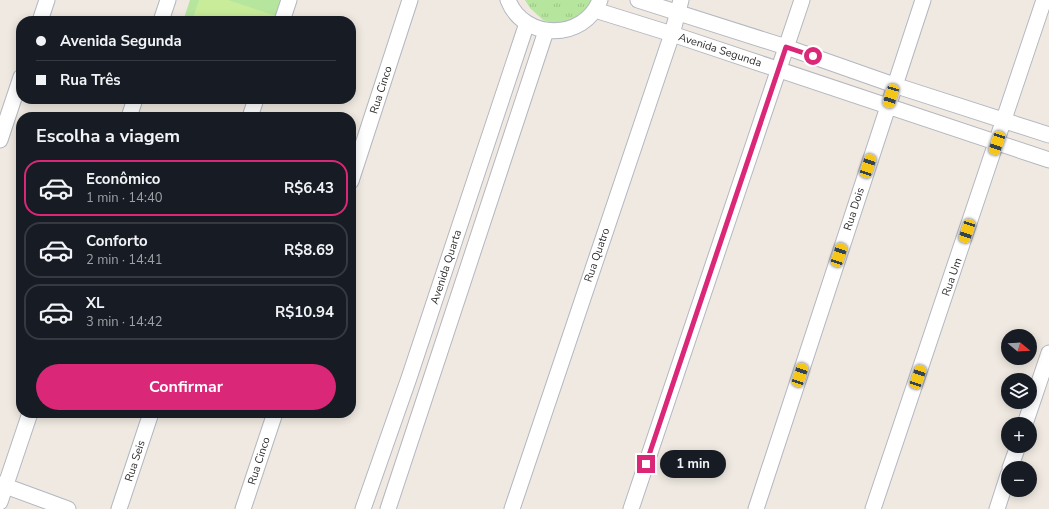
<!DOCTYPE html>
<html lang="pt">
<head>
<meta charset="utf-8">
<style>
  :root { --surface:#171b24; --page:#242831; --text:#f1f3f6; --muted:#9ea1a6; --line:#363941; --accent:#db2777 }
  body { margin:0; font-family:"Nunito Sans",sans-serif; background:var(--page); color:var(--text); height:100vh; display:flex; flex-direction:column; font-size:15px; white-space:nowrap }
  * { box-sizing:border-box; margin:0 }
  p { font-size:13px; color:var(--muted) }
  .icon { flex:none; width:22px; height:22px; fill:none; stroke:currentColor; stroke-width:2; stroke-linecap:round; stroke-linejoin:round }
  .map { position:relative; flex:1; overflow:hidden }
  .side { position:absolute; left:16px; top:112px; width:340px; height:306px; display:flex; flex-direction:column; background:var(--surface); border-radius:16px; box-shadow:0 2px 10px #0003 }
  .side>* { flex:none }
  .banner { position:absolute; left:16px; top:16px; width:340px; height:88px; border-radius:16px; box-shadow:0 2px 10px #0003; display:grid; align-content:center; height:88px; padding:0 20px; background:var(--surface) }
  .needle { width:26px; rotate:108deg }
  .tools { position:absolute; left:1001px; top:329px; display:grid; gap:8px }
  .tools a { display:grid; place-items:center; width:36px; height:36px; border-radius:50%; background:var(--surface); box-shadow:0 2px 10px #0003; font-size:20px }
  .end { position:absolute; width:18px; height:18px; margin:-9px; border:5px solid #db2777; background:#fff; box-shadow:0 0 0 2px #fff }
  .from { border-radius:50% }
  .bubble { position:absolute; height:28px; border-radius:14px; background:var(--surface); box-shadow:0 2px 10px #0003; font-size:13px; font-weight:700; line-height:28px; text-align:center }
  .car { position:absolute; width:12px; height:24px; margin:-12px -6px; border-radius:5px; box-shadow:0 0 3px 1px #0007; background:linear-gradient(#f5c518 24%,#345 0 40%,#f5c518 0 76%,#345 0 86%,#f5c518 0) }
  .banner b { display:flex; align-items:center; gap:14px; height:38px; font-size:15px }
  .banner b+b { border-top:1px solid var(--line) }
  .banner i { width:10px; height:10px; background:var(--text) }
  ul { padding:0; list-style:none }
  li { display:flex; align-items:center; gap:12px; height:56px; margin:0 8px 6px; padding:0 12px; border:2px solid var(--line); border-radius:16px }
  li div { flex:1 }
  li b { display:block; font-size:15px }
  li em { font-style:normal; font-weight:700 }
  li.on { border-color:var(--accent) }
  li>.icon { width:36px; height:36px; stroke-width:1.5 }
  h2 { padding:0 20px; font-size:18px; line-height:48px }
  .cta { display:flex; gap:8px; margin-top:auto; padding:8px 20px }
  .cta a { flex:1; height:46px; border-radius:24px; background:var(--accent); color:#fff; font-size:16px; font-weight:700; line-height:46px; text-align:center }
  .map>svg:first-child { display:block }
</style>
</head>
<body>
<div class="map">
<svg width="1049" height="509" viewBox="0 0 1049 509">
  <defs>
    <pattern id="grass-tufts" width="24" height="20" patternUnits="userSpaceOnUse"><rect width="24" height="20" fill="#b6e59e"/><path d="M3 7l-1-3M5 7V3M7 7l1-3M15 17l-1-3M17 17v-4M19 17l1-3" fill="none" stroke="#9dc588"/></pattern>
  </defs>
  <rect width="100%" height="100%" fill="#efe9e1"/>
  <path fill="url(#grass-tufts)" d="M525,0H597L586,15L561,24L552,23L543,20L530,8Z"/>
  <path fill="#b6e59e" d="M190,0H291L284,21H183Z"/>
  <path fill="#c9ec9a" d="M199,0H228L276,16L274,21H192Z"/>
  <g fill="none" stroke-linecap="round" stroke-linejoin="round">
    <g stroke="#b4b7c1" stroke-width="17">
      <path id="minor" d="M508,0C524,41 584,41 600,0
        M638,0L786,47L894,85L1049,135
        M595,10L672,34L1049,160
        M40,21L47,0
        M161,21L168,0
        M282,21L289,0
        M129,117L135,99
        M250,117L256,99
        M0,140L21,77
        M351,181L410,0
        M1025,424L1049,353
        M1010,468L1018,446
        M0,484L68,509
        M0,502L30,413
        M119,509L151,413
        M243,509L275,413
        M363,509L409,378L527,23
        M388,509L546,31
        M512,509L672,34L681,0
        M631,509L802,0
        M756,509L923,0
        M873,509L1044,0
        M997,509L1008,475"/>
    </g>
    <use href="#minor" stroke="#fff" stroke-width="15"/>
  </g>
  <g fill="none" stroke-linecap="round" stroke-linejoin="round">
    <path stroke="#db2777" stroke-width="5" d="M646,464L786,47L813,56"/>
  </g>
  <g text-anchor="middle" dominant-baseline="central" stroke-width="3" stroke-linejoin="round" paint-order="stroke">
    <g font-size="11" fill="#2e2e2e" stroke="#fff">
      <text transform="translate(720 50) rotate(18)">Avenida Segunda</text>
      <text transform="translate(381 90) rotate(-72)">Rua Cinco</text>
      <text transform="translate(854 209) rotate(-72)">Rua Dois</text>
      <text transform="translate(597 255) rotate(-71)">Rua Quatro</text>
      <text transform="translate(446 267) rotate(-72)">Avenida Quarta</text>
      <text transform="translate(952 277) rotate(-71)">Rua Um</text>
      <text transform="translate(135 461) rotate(-72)">Rua Seis</text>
      <text transform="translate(259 461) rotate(-72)">Rua Cinco</text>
    </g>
  </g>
</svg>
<div class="tools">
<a><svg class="needle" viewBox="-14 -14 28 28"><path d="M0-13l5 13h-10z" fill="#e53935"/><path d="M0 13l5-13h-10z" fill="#9ea1a6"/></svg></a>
<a><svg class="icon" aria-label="layers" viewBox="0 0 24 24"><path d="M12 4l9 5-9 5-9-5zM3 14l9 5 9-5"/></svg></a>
<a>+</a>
<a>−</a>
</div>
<i class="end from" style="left:813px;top:56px"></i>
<i class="end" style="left:646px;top:464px"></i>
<div class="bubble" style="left:660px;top:450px;width:66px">1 min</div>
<i class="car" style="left:891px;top:96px;rotate:197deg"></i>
<i class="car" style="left:997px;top:143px;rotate:199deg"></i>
<i class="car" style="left:868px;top:166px;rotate:18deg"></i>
<i class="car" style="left:967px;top:231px;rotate:199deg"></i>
<i class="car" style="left:839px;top:255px;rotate:18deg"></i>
<i class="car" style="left:800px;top:375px;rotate:18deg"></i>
<i class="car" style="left:918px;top:377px;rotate:19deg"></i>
<div class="banner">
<b><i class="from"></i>Avenida Segunda</b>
<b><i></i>Rua Três</b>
</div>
<section class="side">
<h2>Escolha a viagem</h2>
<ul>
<li class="on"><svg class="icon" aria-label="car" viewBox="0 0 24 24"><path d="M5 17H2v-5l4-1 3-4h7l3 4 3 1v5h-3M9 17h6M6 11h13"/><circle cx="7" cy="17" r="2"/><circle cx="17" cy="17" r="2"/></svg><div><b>Econômico</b><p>1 min · 14:40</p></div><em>R$6.43</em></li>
<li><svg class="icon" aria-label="car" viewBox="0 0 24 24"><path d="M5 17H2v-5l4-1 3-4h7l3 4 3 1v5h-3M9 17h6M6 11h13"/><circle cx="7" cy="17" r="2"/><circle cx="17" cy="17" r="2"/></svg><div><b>Conforto</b><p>2 min · 14:41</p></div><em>R$8.69</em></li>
<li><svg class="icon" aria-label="car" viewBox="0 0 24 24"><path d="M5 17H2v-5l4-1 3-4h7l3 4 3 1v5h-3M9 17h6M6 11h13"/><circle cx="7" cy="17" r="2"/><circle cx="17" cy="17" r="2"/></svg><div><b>XL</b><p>3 min · 14:42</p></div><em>R$10.94</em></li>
</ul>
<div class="cta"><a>Confirmar</a></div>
</section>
</div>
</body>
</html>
